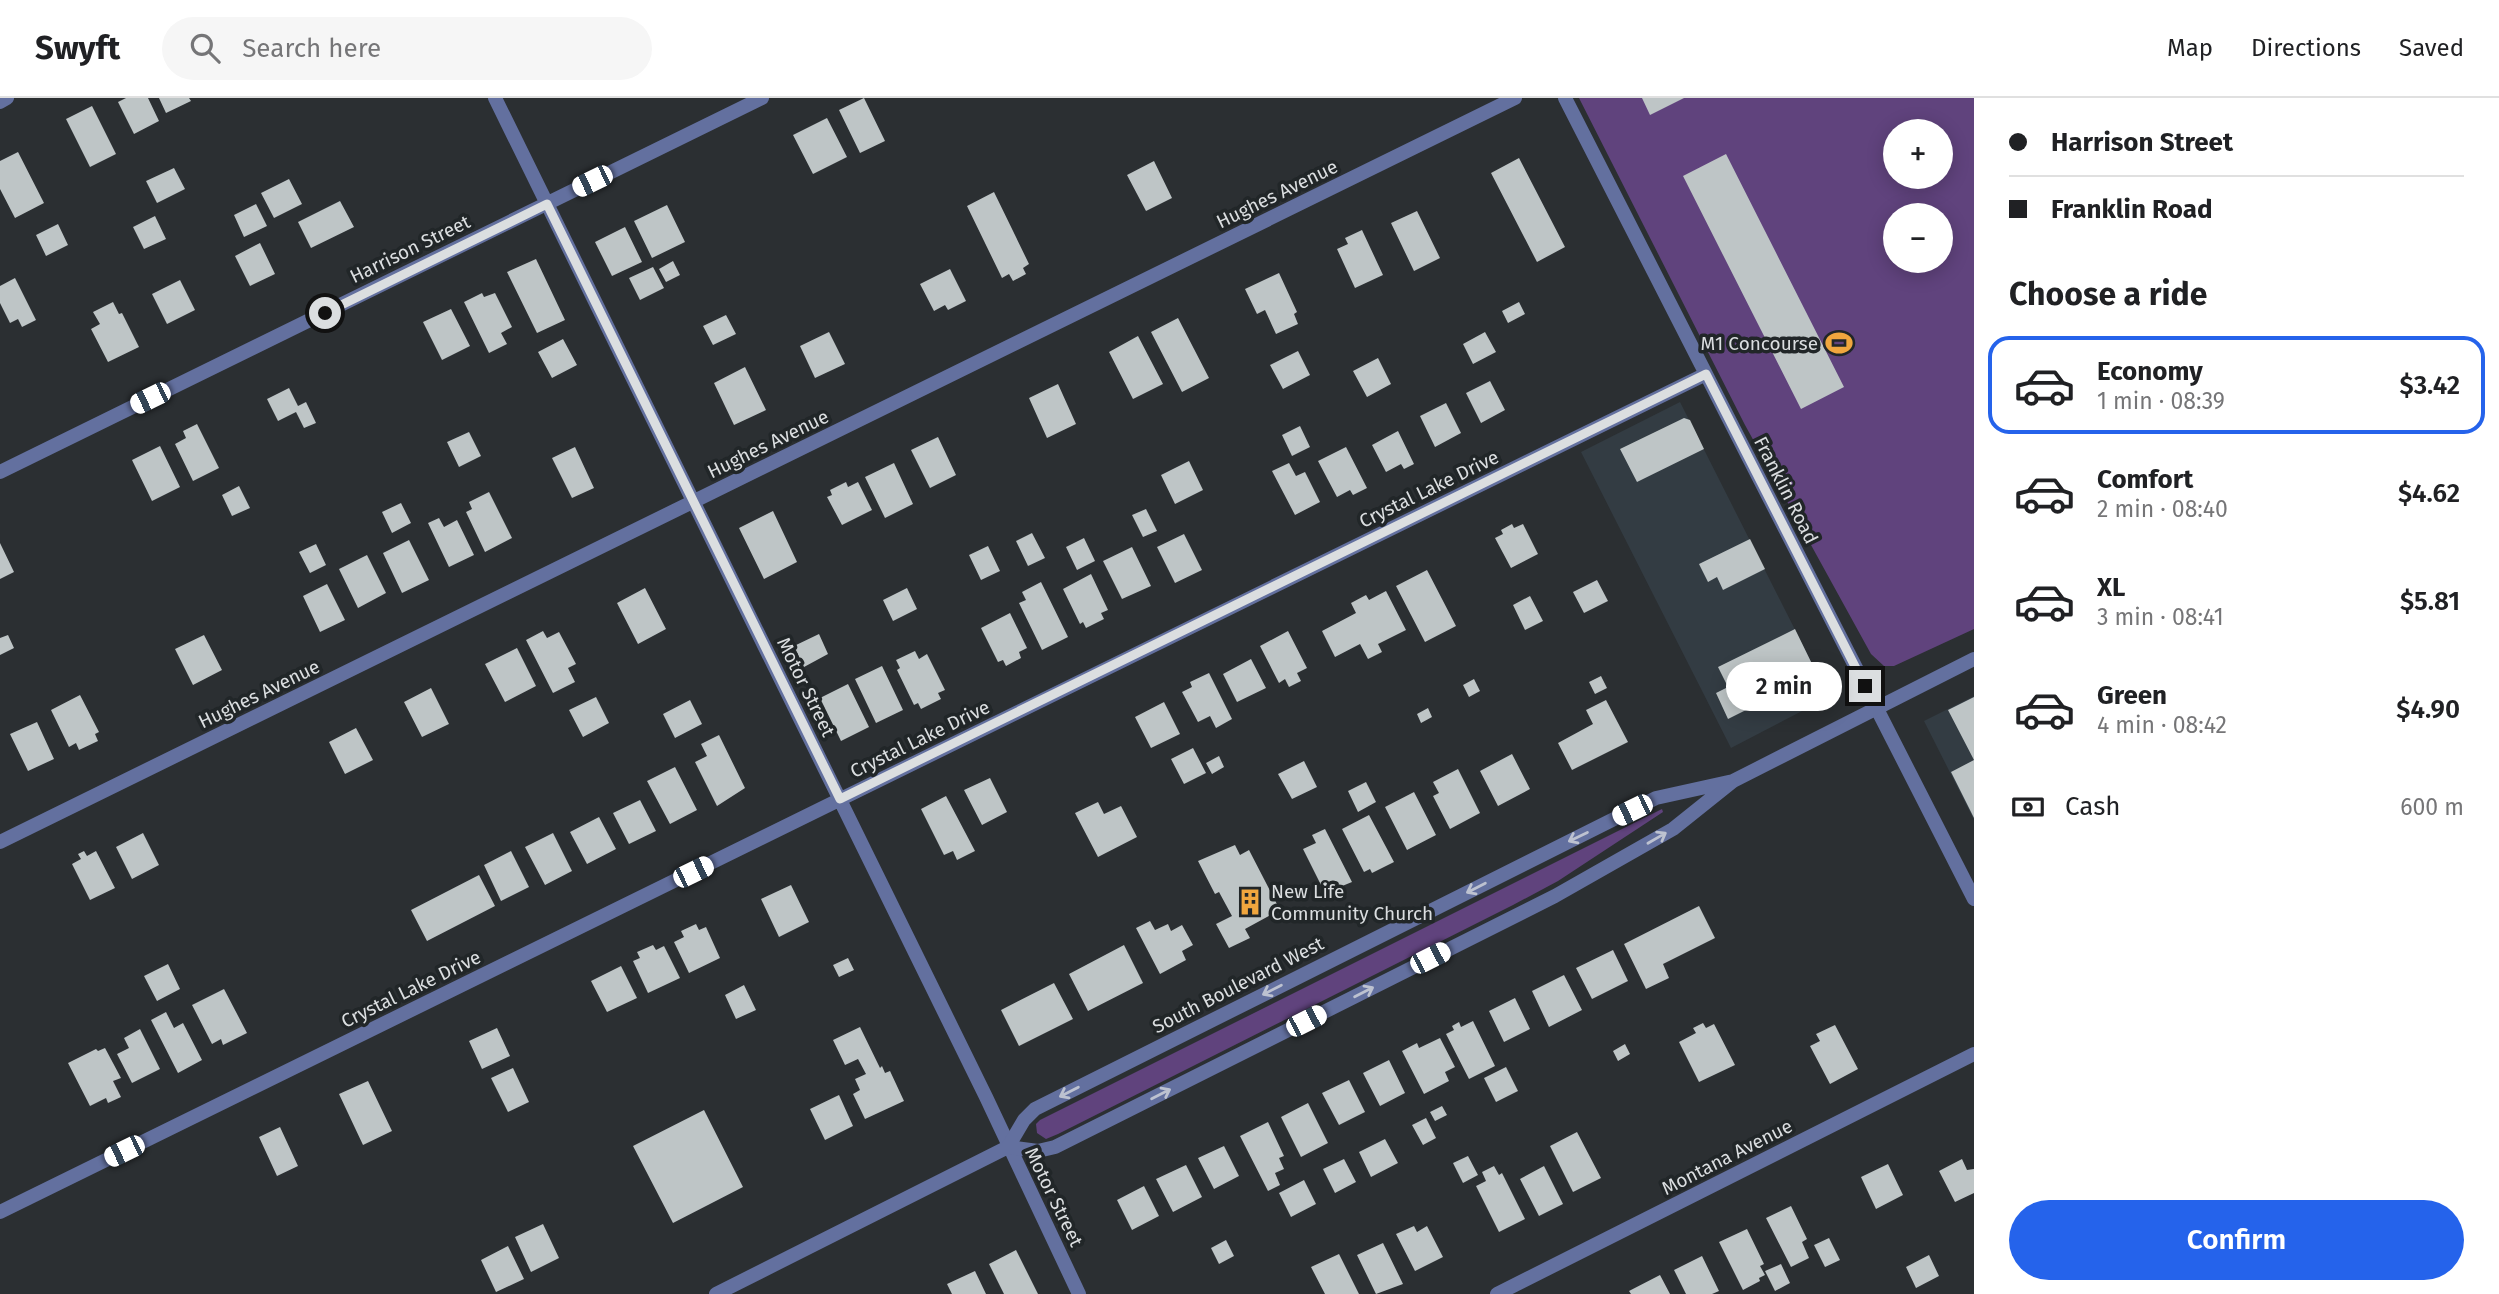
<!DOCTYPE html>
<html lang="en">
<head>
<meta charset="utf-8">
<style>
  :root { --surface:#fff; --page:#f6f6f6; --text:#202124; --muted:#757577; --line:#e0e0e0; --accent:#2563eb }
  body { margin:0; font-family:"Fira Sans",sans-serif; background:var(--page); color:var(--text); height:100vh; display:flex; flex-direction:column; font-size:26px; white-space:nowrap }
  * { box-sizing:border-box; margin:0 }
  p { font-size:23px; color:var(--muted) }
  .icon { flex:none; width:38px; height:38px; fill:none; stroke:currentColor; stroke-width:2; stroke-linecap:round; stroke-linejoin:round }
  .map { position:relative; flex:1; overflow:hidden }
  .details { display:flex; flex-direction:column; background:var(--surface); width:525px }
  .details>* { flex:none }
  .top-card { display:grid; align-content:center; height:154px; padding:0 35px; background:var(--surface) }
  .buttons { position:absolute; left:1883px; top:21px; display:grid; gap:14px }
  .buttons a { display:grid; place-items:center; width:70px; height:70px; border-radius:50%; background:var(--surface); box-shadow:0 4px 18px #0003; font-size:35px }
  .end { position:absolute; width:32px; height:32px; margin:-16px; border:9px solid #dbdee0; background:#111; box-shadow:0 0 0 4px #111 }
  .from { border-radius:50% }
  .bubble { position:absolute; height:49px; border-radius:24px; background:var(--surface); box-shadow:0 4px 18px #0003; font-size:23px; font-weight:600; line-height:49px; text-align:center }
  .car { position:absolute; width:21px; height:42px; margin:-21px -10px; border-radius:9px; box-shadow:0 0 5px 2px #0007; background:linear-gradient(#fff 24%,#345 0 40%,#fff 0 76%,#345 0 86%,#fff 0) }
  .top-card b { display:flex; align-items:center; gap:24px; height:66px; font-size:26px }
  .top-card b+b { border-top:2px solid var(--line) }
  .top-card i { width:18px; height:18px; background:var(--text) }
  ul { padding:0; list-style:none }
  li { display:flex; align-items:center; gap:21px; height:98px; margin:0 14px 10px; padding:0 21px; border:4px solid transparent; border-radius:21px }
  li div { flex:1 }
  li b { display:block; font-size:26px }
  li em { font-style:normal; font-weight:600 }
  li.active { border-color:var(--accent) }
  li>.icon { width:63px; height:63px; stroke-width:1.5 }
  h2 { padding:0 35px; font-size:32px; line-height:84px }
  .pay { display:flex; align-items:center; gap:18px; height:77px; padding:0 35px; font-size:26px }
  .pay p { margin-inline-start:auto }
  .primary-button { display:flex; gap:14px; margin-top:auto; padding:14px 35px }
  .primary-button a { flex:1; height:80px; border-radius:42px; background:var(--accent); color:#fff; font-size:28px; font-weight:600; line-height:80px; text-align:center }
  header { display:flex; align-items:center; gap:42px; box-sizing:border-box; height:98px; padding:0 35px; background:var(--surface); border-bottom:2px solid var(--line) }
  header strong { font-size:33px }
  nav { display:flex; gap:38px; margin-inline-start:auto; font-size:24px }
  .search { width:490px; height:63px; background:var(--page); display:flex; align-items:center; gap:18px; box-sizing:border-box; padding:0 24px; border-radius:38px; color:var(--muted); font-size:26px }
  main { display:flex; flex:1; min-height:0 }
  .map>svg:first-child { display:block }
</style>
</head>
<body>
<header>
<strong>Swyft</strong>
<div class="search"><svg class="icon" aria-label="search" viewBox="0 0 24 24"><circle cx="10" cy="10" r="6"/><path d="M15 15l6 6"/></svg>Search here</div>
<nav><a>Map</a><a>Directions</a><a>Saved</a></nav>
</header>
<main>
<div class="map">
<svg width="1974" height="1196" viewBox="0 0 1974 1196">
  <rect width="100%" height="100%" fill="#2b2f32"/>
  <path fill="#333c43" d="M1680,304L1829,599L1731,650L1581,354Z
    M1974,598V722L1924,623Z"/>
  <path fill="#60437d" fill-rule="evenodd" d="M1579,0H1974V531L1894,568H1884L1871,556L1745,327ZM1895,33H1941V79H1895ZM1895,117H1941V163H1895Z
    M1662,711L1663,714L1558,783L1513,807L1058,1036L1046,1041L1037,1035L1036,1026L1040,1022Z"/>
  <path fill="#bec5c6" d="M126,0H148L159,23L134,36L118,4Z
    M159,0H189L191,3L166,15Z
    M864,0L885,43L860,55L839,12Z
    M1642,0H1684L1650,17Z
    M92,8L116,56L90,69L66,21Z
    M827,20L847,59L813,76L793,37Z
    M18,54L44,105L15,120L0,91V63Z
    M1726,56L1844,289L1801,311L1683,78Z
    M1519,60L1565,149L1537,164L1491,75Z
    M1154,63L1172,100L1146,113L1127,77Z
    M174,70L185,91L157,105L146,83Z
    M289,81L302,106L274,120L261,95Z
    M994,94L1029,166L1023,170L1026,176L1013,183L1009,176L1002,180L967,108Z
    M340,103L354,129L311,150L298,124Z
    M256,106L267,128L244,139L234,117Z
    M667,107L685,144L652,160L634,123Z
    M1417,113L1440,160L1414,173L1391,125Z
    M155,118L166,141L144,151L133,129Z
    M58,126L68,147L46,158L36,137Z
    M625,129L642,164L612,178L595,144Z
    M1362,132L1383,177L1355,190L1337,151L1348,146L1345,140Z
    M260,145L275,176L250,188L235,158Z
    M536,161L565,222L537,235L507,174Z
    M673,163L680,177L666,184L659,171Z
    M653,169L664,190L640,202L629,180Z
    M950,171L966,203L948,212L945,207L934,213L920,186Z
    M1279,175L1297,214L1294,216L1298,226L1276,236L1265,212L1257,216L1245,191Z
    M15,180L36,222L22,229L18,221L10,225L0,205V188Z
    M180,182L195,212L167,226L152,196Z
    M482,195L484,199L495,195L512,229L501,235L507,246L489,255L464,204Z
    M113,204L119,216L122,215L139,249L108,264L91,231L100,226L93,214Z
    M1519,204L1525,216L1508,225L1502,213Z
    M451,211L470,248L442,262L423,224Z
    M726,217L736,236L713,247L703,228Z
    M1178,220L1209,280L1182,294L1151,234Z
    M829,234L845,266L815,280L800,248Z
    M1485,234L1496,254L1473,266L1463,246Z
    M1138,238L1163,286L1133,301L1109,254Z
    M563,241L577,267L552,280L538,254Z
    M1298,253L1310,277L1283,291L1270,267Z
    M1378,260L1391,286L1367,299L1353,273Z
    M745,269L766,312L734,327L714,285Z
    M1490,283L1505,312L1481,325L1466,295Z
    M1058,286L1076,326L1047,340L1029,300Z
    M289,290L298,308L306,304L316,325L304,330L296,314L278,323L267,301Z
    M1446,305L1461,335L1435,349L1420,318Z
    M1684,320L1690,322L1704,351L1637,384L1620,351Z
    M197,326L219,370L193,383L175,346L186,340L183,333Z
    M1300,328L1310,349L1292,358L1282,337Z
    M1398,333L1414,366L1404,371L1401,366L1386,374L1372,347Z
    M469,334L481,358L459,369L447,344Z
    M938,339L956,377L930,390L911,352Z
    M160,348L180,389L152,403L132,362Z
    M575,349L594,390L572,400L552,360Z
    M1346,349L1367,390L1353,397L1350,392L1337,399L1318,363Z
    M1189,363L1203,392L1175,406L1161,377Z
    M894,365L913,406L885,420L865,379Z
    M1289,365L1296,378L1305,374L1320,404L1295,417L1272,373Z
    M846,384L848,389L858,384L872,412L842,427L827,399L832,397L830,392Z
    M239,388L250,410L232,418L222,397Z
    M489,394L512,440L485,454L466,414L472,411L469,404Z
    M401,405L411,425L392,435L382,414Z
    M1146,411L1157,433L1143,439L1132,417Z
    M773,413L797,464L764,481L739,430Z
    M439,420L444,429L457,422L474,457L449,469L428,425Z
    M1512,426L1514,430L1523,426L1538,456L1511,470L1495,440L1503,436L1501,432Z
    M1032,435L1045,460L1028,468L1016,443Z
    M1184,436L1202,472L1175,485L1157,449Z
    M1084,440L1095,463L1077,472L1066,449Z
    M1750,441L1765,471L1723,492L1717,479L1708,484L1699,466Z
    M409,442L429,482L402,495L383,455Z
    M0,445L14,474L0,481Z
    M316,446L326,467L310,475L299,454Z
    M988,448L1000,473L981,482L969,457Z
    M1132,449L1151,488L1122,501L1103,463Z
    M367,457L386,495L358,510L339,471Z
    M1427,472L1456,528L1425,544L1396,488Z
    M1091,476L1108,512L1101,515L1104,521L1086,530L1083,524L1080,526L1063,491Z
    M1597,482L1608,503L1584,515L1573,494Z
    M1041,484L1068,539L1042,552L1019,505L1026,502L1022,494Z
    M327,486L345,522L320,534L303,498Z
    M645,490L666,531L638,546L617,505Z
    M907,490L917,511L893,523L883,502Z
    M1386,493L1406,532L1378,546L1382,554L1368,561L1360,546L1335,559L1322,533L1356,515L1351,505L1366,497L1369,502Z
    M1530,498L1543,523L1525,532L1513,507Z
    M1010,515L1027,550L1019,554L1021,560L1006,568L1003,562L998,564L981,530Z
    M1795,531L1815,572L1812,579L1728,621L1716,595L1728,589L1718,569Z
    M543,533L547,540L559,534L576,566L568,570L575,584L553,595L526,542Z
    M1288,533L1307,570L1297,575L1301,583L1289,589L1285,581L1279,585L1260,548Z
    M819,536L828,556L804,569L794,548Z
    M8,537L14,550L0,557V540Z
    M204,537L222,572L193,587L175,551Z
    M517,550L536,588L505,604L485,566Z
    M915,553L919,561L927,556L945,592L938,595L941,601L921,611L918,605L914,607L897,572L900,570L896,562Z
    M1251,561L1266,590L1237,604L1223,576Z
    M882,568L903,612L876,625L855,581Z
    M1209,575L1232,621L1216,630L1210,618L1198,624L1182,594L1192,589L1190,584Z
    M1601,578L1607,590L1595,596L1589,584Z
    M1474,581L1480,593L1469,599L1463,587Z
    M848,586L869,629L841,643L820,600Z
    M431,590L449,626L422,639L404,604Z
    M80,597L99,634L95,636L98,643L79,652L76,645L69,649L51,612Z
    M596,599L609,625L583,639L569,612Z
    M1974,599V720L1951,674L1974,662L1948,612Z
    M690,602L702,626L675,640L663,616Z
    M1606,602L1628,644L1572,672L1558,645L1593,626L1586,612Z
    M1164,604L1180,636L1151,650L1135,619Z
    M1428,610L1432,619L1421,625L1417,616Z
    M37,624L54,661L28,673L10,636Z
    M356,630L373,662L345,676L329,644Z
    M719,637L745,690L717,708L695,664L707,658L701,646Z
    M1193,650L1206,675L1184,686L1171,661Z
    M1512,656L1530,691L1498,708L1480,673Z
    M1219,658L1224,669L1212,676L1206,665Z
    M1304,663L1317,689L1292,701L1278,676Z
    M675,669L697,712L670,726L647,683Z
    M1458,671L1480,715L1450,731L1433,698L1439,695L1433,684Z
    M990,680L1007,714L982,727L964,692Z
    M1366,684L1376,704L1358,714L1348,693Z
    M1414,694L1436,737L1407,752L1385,709Z
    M946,698L975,753L957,762L953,753L944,757L921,711Z
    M640,702L656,733L629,746L613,715Z
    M1098,704L1104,716L1121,708L1137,739L1098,759L1075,715Z
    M1369,717L1394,764L1372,775L1370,771L1364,774L1342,731Z
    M599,719L616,751L587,766L570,734Z
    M1325,731L1352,784L1325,795L1303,751L1316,745L1312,737Z
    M143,735L159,767L132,781L116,749Z
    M553,735L572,773L545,787L525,749Z
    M1235,747L1240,757L1249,752L1280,812L1245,831L1250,840L1229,850L1216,826L1232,818L1219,794L1215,796L1198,763Z
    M84,753L87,758L96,753L115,790L90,802L72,766L81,761L78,756Z
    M511,753L529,789L501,803L484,767Z
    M479,777L495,808L427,843L411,812Z
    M791,787L809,824L779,839L761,801Z
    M1699,808L1715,840L1663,866L1669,880L1646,891L1624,846Z
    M1150,823L1155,832L1168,826L1171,833L1182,827L1193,847L1182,853L1186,862L1160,876L1136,830Z
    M696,826L699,832L706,829L720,860L689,875L674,844L684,839L681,833Z
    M653,847L656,852L664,848L680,880L648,895L633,863L640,860L637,854Z
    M1124,847L1143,885L1088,913L1069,876Z
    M1613,852L1628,883L1592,901L1576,870Z
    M848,860L854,872L839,879L833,867Z
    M168,866L180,891L157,903L144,878Z
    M621,868L637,900L607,914L591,883Z
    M1564,877L1582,912L1549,929L1532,893Z
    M1054,885L1073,921L1019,948L1001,912Z
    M744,887L756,912L736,921L725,897Z
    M224,891L247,935L223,947L221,941L212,946L192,907Z
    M1515,900L1530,931L1504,944L1489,913Z
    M166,914L174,930L183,925L202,962L178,975L151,922Z
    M1473,923L1495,968L1469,981L1446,936L1454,932L1452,928L1459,924L1461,929Z
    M1703,925L1706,930L1714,926L1735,967L1699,984L1679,944L1696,935L1693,930Z
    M1835,927L1858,971L1830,986L1810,948L1820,943L1816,936Z
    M860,929L880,970L882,968L885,975L890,973L904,1003L865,1021L853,996L860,992L855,981L866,976L858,961L845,967L833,942Z
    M497,930L510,958L482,971L469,943Z
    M140,931L160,971L132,985L117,956L129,950L124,940Z
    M1440,940L1455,969L1445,974L1449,983L1424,996L1402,953L1417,945L1419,950Z
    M1625,946L1630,956L1618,963L1613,953Z
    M105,950L121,980L113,983L121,999L108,1005L106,1000L90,1008L68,965L96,951L98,953Z
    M1389,962L1405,995L1380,1008L1363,975Z
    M1506,969L1518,993L1496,1004L1484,980Z
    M513,970L529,1004L508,1014L491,980Z
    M1349,982L1365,1014L1339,1027L1322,995Z
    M368,983L392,1033L363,1047L339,996Z
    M839,997L853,1028L825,1042L810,1011Z
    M1308,1005L1328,1045L1301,1059L1281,1019Z
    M1442,1008L1447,1017L1435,1023L1430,1014Z
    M704,1012L743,1089L673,1125L633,1048Z
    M1426,1020L1436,1040L1423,1047L1412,1027Z
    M1268,1024L1284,1058L1279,1060L1284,1071L1275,1075L1280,1087L1268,1093L1240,1038Z
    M280,1029L298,1068L277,1078L259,1039Z
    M1577,1034L1601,1080L1573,1094L1550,1048Z
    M1385,1041L1398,1065L1371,1079L1359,1054Z
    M1224,1048L1239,1078L1214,1091L1198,1060Z
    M1468,1058L1478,1077L1463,1085L1453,1065Z
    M1344,1061L1356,1084L1335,1095L1323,1071Z
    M1962,1061L1967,1072L1974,1071V1095L1955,1104L1939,1073Z
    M1888,1066L1903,1097L1876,1111L1861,1079Z
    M1186,1067L1202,1099L1173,1114L1156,1081Z
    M1494,1068L1499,1077L1502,1075L1525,1121L1499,1134L1476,1088L1486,1083L1482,1074Z
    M1544,1068L1563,1106L1539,1118L1520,1081Z
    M1304,1082L1316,1106L1291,1119L1279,1095Z
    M1144,1088L1159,1118L1132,1132L1117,1102Z
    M1791,1108L1807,1141L1802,1144L1809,1160L1791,1169L1766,1120Z
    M543,1126L559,1160L531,1174L515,1139Z
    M1414,1128L1417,1134L1427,1128L1443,1159L1415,1173L1396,1136Z
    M1747,1131L1764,1166L1760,1168L1765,1177L1759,1180L1760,1183L1743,1192L1719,1144Z
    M1829,1140L1840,1162L1825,1169L1814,1147Z
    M1226,1142L1234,1158L1219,1166L1211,1150Z
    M1383,1145L1403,1186L1376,1196L1357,1157Z
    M508,1148L524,1181L496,1194L481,1162Z
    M1016,1152L1038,1196H1004L989,1166Z
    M1339,1156L1359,1196H1325L1311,1169Z
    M1929,1157L1939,1178L1916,1190L1906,1169Z
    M1702,1158L1719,1193L1712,1196H1686L1674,1172Z
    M1781,1166L1790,1185L1775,1193L1765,1173Z
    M975,1173L986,1196H952L947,1186Z
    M1660,1177L1670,1196H1631L1629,1193Z"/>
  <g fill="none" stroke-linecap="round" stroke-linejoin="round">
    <path stroke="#63709f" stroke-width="14" d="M495,0L986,999L1079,1196
      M1565,0L1877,611
      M0,4L7,0
      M0,374L762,0
      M0,744L1515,0
      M0,1114L1706,276
      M1497,1196L1974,956"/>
    <path stroke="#63709f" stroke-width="14" d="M1877,611L1974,801
      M1008,1049L1038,1053L1055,1049L1555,798L1673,731L1733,683L1974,561
      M716,1196L1008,1049L1024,1022L1035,1011L1656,700L1733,683"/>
  </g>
  <defs><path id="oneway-shaft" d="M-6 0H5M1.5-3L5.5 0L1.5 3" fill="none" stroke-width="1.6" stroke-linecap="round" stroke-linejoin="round" transform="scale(1.75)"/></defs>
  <g stroke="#bdc2d0">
    <use href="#oneway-shaft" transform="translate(1578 739) rotate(154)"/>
    <use href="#oneway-shaft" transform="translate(1657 740) rotate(-30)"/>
    <use href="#oneway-shaft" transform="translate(1476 790) rotate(153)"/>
    <use href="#oneway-shaft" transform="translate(1272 892) rotate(153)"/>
    <use href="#oneway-shaft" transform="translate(1364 894) rotate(-27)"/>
    <use href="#oneway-shaft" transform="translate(1069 994) rotate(153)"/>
    <use href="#oneway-shaft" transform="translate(1161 996) rotate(-27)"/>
  </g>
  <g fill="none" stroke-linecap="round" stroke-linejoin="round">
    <path stroke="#dbdee0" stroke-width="9" d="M325,215L547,106L840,701L1706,276L1865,588"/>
  </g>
  <defs>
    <g id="stadium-bare" transform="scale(2.1)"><path d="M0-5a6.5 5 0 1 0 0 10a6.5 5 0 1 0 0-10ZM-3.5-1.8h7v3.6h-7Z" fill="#f0a63e" stroke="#212628" stroke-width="2.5" paint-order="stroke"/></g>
    <g id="building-bare" transform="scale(2.1)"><path d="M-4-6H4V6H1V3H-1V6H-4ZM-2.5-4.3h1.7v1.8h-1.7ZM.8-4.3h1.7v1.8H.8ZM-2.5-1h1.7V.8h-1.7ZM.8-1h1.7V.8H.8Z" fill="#f0a63e" stroke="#212628" stroke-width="2.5" paint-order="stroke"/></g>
  </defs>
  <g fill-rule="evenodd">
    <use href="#stadium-bare" x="1839" y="245"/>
    <use href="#building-bare" x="1250" y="804"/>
  </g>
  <g text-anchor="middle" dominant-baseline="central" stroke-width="7" stroke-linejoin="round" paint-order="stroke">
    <g font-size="19" fill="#dbdee0" stroke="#212628">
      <text transform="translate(1277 96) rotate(-26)">Hughes Avenue</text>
      <text transform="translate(410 151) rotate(-26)">Harrison Street</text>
      <text transform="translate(768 346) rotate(-26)">Hughes Avenue</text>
      <text transform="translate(1429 391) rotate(-26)">Crystal Lake Drive</text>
      <text transform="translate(1786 392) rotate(63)">Franklin Road</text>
      <text transform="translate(806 589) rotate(64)">Motor Street</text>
      <text transform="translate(259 596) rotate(-26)">Hughes Avenue</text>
      <text transform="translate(920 641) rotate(-26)">Crystal Lake Drive</text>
      <text transform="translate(1238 887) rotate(-27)">South Boulevard West</text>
      <text transform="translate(411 891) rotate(-26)">Crystal Lake Drive</text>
      <text transform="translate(1727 1059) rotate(-27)">Montana Avenue</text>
      <text transform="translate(1054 1099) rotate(64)">Motor Street</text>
    </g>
    <g font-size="19" fill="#dbdee0" stroke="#212628" text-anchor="end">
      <text x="1818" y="245">M1 Concourse</text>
      <text x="1271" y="793" text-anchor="start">New Life<tspan x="1271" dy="22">Community Church</tspan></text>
    </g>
  </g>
</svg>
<div class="buttons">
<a>+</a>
<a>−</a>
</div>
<i class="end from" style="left:325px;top:215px"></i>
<i class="end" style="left:1865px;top:588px"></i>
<div class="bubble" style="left:1726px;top:564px;width:116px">2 min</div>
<i class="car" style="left:592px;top:83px;rotate:244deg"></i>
<i class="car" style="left:150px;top:300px;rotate:244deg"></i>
<i class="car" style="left:1632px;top:712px;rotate:244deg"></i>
<i class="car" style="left:693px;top:774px;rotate:64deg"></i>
<i class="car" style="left:1430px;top:860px;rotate:63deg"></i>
<i class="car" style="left:1306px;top:923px;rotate:63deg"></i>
<i class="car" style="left:124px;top:1053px;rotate:244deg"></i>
</div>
<section class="details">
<div class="top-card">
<b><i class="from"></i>Harrison Street</b>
<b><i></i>Franklin Road</b>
</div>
<h2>Choose a ride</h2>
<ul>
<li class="active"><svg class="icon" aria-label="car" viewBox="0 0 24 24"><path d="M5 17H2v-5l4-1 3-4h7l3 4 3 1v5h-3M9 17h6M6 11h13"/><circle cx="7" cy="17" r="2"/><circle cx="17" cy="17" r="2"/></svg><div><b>Economy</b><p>1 min · 08:39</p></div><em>$3.42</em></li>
<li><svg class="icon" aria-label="car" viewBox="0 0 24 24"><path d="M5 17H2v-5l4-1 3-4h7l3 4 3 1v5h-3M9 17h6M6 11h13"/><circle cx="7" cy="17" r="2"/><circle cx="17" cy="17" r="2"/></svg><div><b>Comfort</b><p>2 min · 08:40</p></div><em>$4.62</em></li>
<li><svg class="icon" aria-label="car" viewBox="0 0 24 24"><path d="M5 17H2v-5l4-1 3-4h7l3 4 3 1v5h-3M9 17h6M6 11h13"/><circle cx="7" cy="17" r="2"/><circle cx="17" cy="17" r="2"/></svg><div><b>XL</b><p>3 min · 08:41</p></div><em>$5.81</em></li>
<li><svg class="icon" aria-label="car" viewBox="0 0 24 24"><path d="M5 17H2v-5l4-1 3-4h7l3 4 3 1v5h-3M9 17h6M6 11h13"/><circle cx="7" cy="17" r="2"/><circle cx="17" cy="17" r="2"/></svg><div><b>Green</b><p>4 min · 08:42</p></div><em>$4.90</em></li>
</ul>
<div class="pay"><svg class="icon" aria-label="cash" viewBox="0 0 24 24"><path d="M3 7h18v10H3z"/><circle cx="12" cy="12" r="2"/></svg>Cash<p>600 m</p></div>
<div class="primary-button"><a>Confirm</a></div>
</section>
</main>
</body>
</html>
